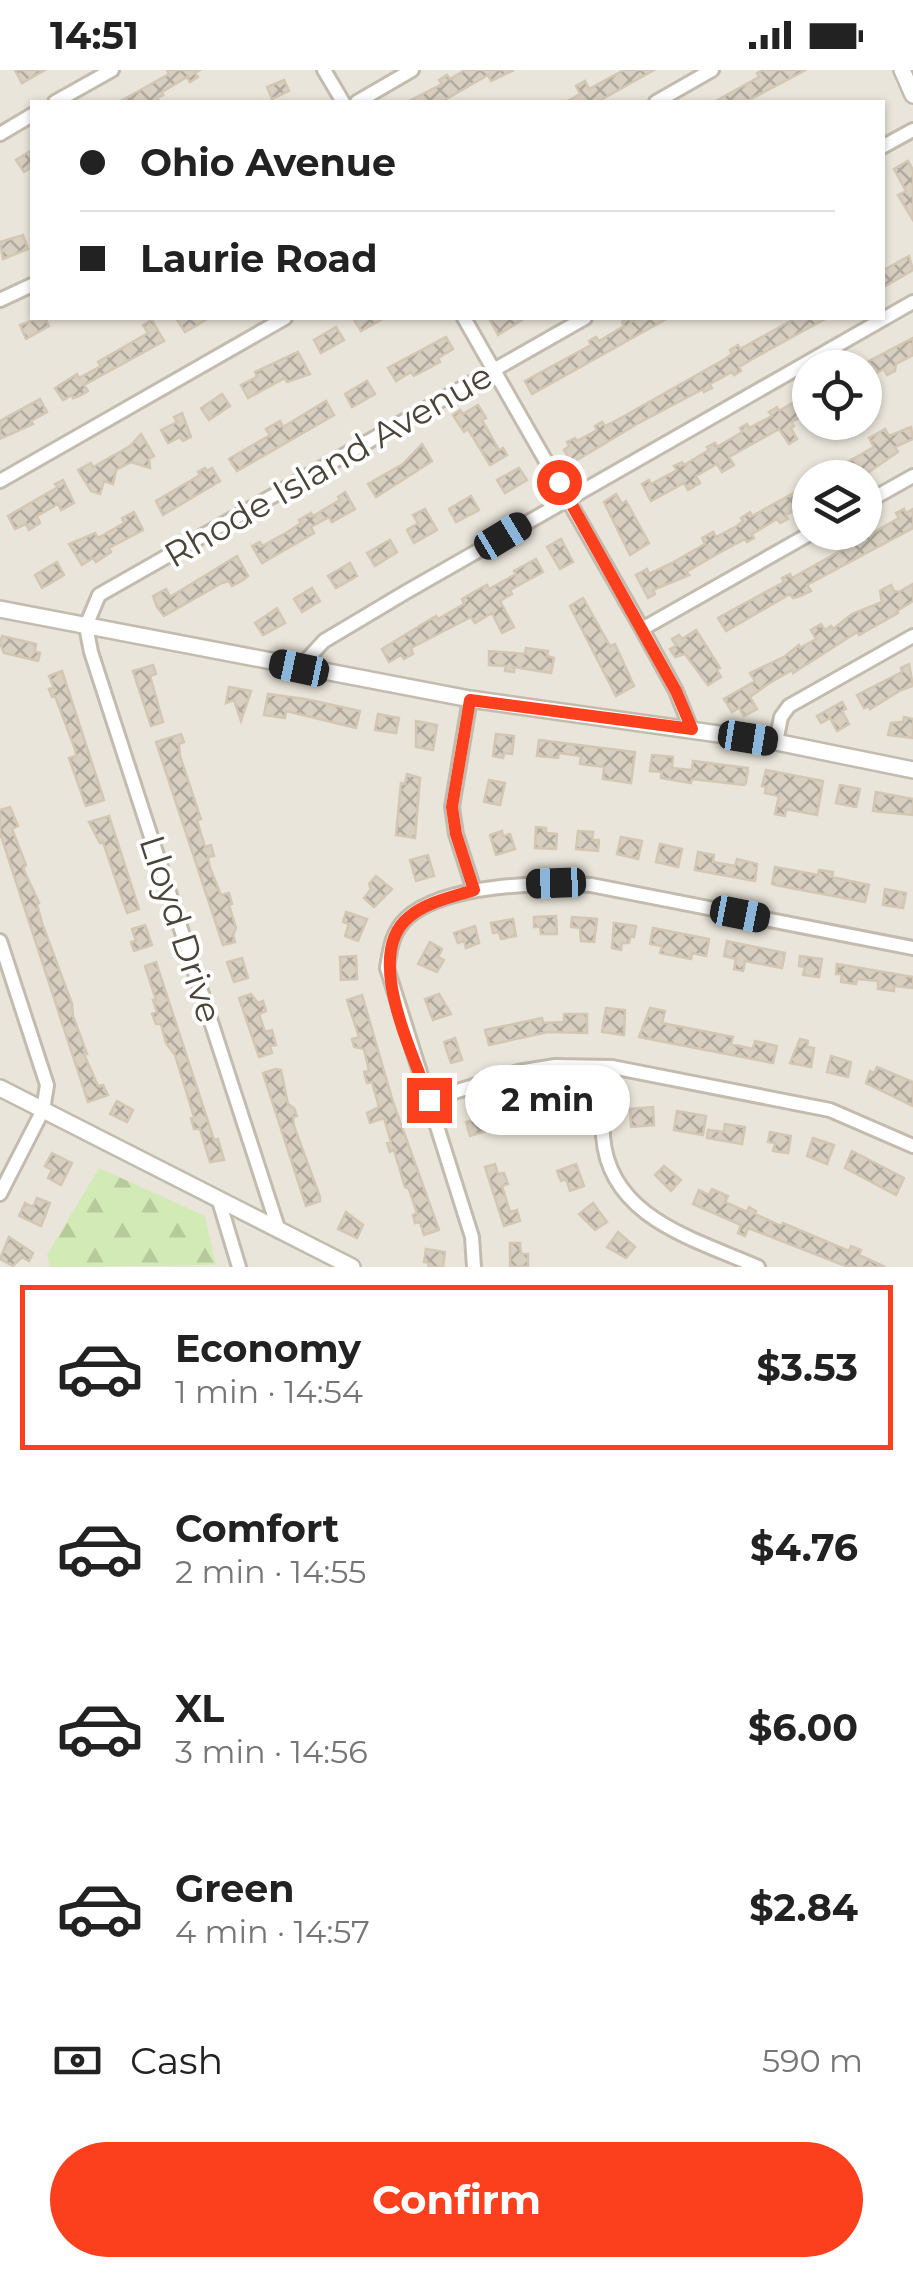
<!DOCTYPE html>
<html lang="en">
<head>
<meta charset="utf-8">
<style>
  :root { --surface:#fff; --page:#f6f6f6; --text:#222; --muted:#767676; --line:#e0e0e0; --accent:#fc3f1d }
  body { margin:0; font-family:Montserrat,sans-serif; background:var(--page); color:var(--text); height:100vh; display:flex; flex-direction:column; font-size:38px; white-space:nowrap }
  * { box-sizing:border-box; margin:0 }
  p { font-size:32px; color:var(--muted) }
  .icon { flex:none; width:55px; height:55px; fill:none; stroke:currentColor; stroke-width:2; stroke-linecap:round; stroke-linejoin:round }
  .map { position:relative; height:1197px; overflow:hidden }
  .details { display:flex; flex-direction:column; background:var(--surface); flex:1 }
  .details>* { flex:none }
  .guide { position:absolute; left:30px; top:30px; width:855px; height:220px; border-radius:0px; box-shadow:0 2px 8px #0004; display:grid; align-content:center; height:220px; padding:0 50px; background:var(--surface) }
  .controls { position:absolute; left:792px; top:280px; display:grid; gap:20px }
  .controls a { display:grid; place-items:center; width:90px; height:90px; border-radius:50%; background:var(--surface); box-shadow:0 2px 8px #0004; font-size:50px }
  .end { position:absolute; width:45px; height:45px; margin:-22px; border:12px solid #fc3f1d; background:#fff; box-shadow:0 0 0 5px #fff }
  .from { border-radius:50% }
  .bubble { position:absolute; height:70px; border-radius:35px; background:var(--surface); box-shadow:0 2px 8px #0004; font-size:32px; font-weight:700; line-height:70px; text-align:center }
  .car { position:absolute; width:30px; height:60px; margin:-30px -15px; border-radius:12px; box-shadow:0 0 8px 2px #0007; background:linear-gradient(#222 24%,#8ab4d8 0 40%,#222 0 76%,#8ab4d8 0 86%,#222 0) }
  .guide b { display:flex; align-items:center; gap:35px; height:95px; font-size:38px }
  .guide b+b { border-top:2px solid var(--line) }
  .guide i { width:25px; height:25px; background:var(--text) }
  ul { padding:18px 0 0; list-style:none }
  li { display:flex; align-items:center; gap:30px; height:165px; margin:0 20px 15px; padding:0 30px; border:5px solid transparent; border-radius:0px }
  li div { flex:1 }
  li b { display:block; font-size:38px }
  li em { font-style:normal; font-weight:700 }
  li.active { border-color:var(--accent) }
  li>.icon { width:90px; height:90px; stroke-width:1.5 }
  .pay { display:flex; align-items:center; gap:25px; height:110px; padding:0 50px; font-size:38px }
  .pay p { margin-inline-start:auto }
  .button { display:flex; gap:20px; margin-top:auto; padding:20px 50px }
  .button a { flex:1; height:115px; border-radius:60px; background:var(--accent); color:#fff; font-size:40px; font-weight:700; line-height:115px; text-align:center }
  .status { display:flex; justify-content:space-between; align-items:center; height:70px; padding:0 50px; background:var(--surface); direction:ltr }
  .status svg { height:28px; fill:currentColor }
  .map>svg:first-child { display:block }
</style>
</head>
<body>
<div class="status"><b>14:51</b><svg viewBox="0 0 49 12"><path d="M0 12V9h3v3zM5 12V6h3v6zM10 12V3h3v9zM15 12V0h3v12zM26 1h20v11H26zM47 4h2v5h-2z"/></svg></div>
<div class="map">
<svg width="913" height="1197" viewBox="0 0 913 1197">
  <defs>
    <pattern id="forest-firs" width="22" height="20" patternUnits="userSpaceOnUse" patternTransform="scale(2.5)"><rect width="22" height="20" fill="#d2eab5"/><path d="M5 1l3.5 6h-7zM16 11l3.5 6h-7z" fill="#b6ca9c"/></pattern>
    <pattern id="building-cross-hatch" width="8" height="8" patternUnits="userSpaceOnUse" patternTransform="scale(2.5)"><rect width="8" height="8" fill="#d8cfc1"/><path d="M0 0l8 8M0 8l8-8" fill="none" stroke="#b1aa9e"/></pattern>
  </defs>
  <rect width="100%" height="100%" fill="#f6f3ec"/>
  <path fill="#eae5da" fill-rule="evenodd" d="M0,0H913V1197H0ZM32,32H882V248H32ZM810,298H865V352H810ZM810,408H865V462H810Z"/>
  <path fill="url(#forest-firs)" d="M99,1098L205,1146L216,1195L50,1197L47,1185Z"/>
  <path fill="url(#building-cross-hatch)" stroke="#d3c7b4" stroke-width="2.5" d="M15,0H45L22,13Z
    M167,0H200L195,3L198,7L190,12L187,7L162,22L163,25L157,28L160,32H119L169,4Z
    M465,0H514L491,11L488,5L441,32H407L442,14L439,10L447,5L450,9Z
    M624,0H654L597,32H566L580,24L576,16L585,11L589,19Z
    M763,0H806L745,32H714L759,7L757,3Z
    M284,10L289,21L272,29L267,17Z
    M32,80V97L24,102L16,90Z
    M908,91L913,100V150L898,125L906,121L894,99Z
    M23,165L28,179L3,189L0,172Z
    M909,186L913,200L882,218V201Z
    M37,248H45L49,256L26,269L20,255Z
    M176,248H209L185,262Z
    M353,248H384L361,261Z
    M495,248H525L498,265L490,250Z
    M629,248L631,252L638,248H668L532,324L525,311L591,275L589,271L596,267L599,271L624,256L622,252Z
    M796,248H827L754,288L739,297L741,301L734,305L732,302L710,314L712,318L704,322L703,319L637,354L572,393L564,380L569,376L567,372L575,368L577,371L597,360L595,356L602,352L605,356L619,349L725,289L732,284L730,280L738,275L740,279Z
    M152,250L164,271L84,315L88,321L81,325L73,328L72,325L63,330L55,318L77,304L79,308L101,296L98,292L148,263L143,255Z
    M336,257L344,270L321,283L314,270Z
    M446,267L453,279L438,288L440,292L414,306L411,302L396,311L388,298Z
    M913,268V285L896,294L895,301L887,305L884,299L869,307V291Z
    M298,282L310,304L287,312L285,308L248,328L241,315L257,307L255,302Z
    M367,311L375,324L352,337L345,324Z
    M222,324L230,336L209,350L201,338Z
    M40,329L47,342L31,351L33,354L0,369V351Z
    M326,331L334,345L237,401L229,389L270,365L266,359L280,351L283,357Z
    M794,332L802,346L792,352L794,356L791,358L797,369L789,374L779,359L729,387L734,395L722,402L717,394L696,406L700,413L688,420L684,413L651,431L642,414L649,410L651,414L677,400L674,396L682,392L684,395L709,380L707,377L715,373L717,377L742,362L740,358L747,354L749,358L772,346L769,342L777,337L779,341Z
    M478,335L486,348L482,350L499,380L503,378L507,385L490,395L468,359L464,362L453,345L460,340L463,344Z
    M182,343L191,367L183,371L180,367L168,373L161,360L177,352L174,347Z
    M911,357L913,369L895,377L898,382L860,408L857,404L851,408H819L874,377L869,368L885,359L889,366Z
    M141,364L154,386L149,389L150,398L131,392L116,400L113,414L104,411L100,424L91,421L78,400L91,393L93,397L130,376Z
    M422,374L432,391L376,427L368,414L403,394Z
    M205,398L207,401L212,398L220,411L163,445L156,431L200,405L198,402Z
    M519,398L527,410L505,423L497,410Z
    M63,410L74,433L61,440L58,434L37,446L40,453L29,460L26,454L15,459L8,446L58,417L55,414Z
    M810,414V431L786,445L788,449L780,453L777,449L752,464L754,468L747,472L745,469L719,483L686,502L689,505L653,520L655,524L648,528L636,505L647,499L649,504L672,493L705,474L702,468L713,462L716,467L737,456L743,451L741,448L750,442L752,446Z
    M345,422L355,439L332,452L329,447L311,457L314,463L262,493L252,476L260,472L262,476L286,463L301,453L299,450L311,443L313,446L340,430L338,427Z
    M616,424L622,434L626,431L649,473L630,485L604,432Z
    M471,426L479,440L456,452L449,439Z
    M425,439L437,460L414,473L407,460L418,453L413,445Z
    M904,439L906,443L913,439V458L807,515L811,521L800,526L793,528L790,524L726,561L718,548L784,512L782,508L790,504L792,508L899,448L896,443Z
    M134,442L143,460L109,478L111,482L96,492L93,488L82,495L69,474L95,463L98,468L124,453L122,448Z
    M561,469L573,492L560,499L547,477Z
    M390,470L397,482L375,496L367,483Z
    M237,486L248,506L243,510L232,516L229,511L222,513L164,546L157,537L153,526L166,519L170,527Z
    M536,489L543,502L510,520L512,524L500,531L514,557L502,563L492,543L475,553L471,547L411,578L413,584L404,589L401,585L389,592L382,579L436,546L438,549L464,534L462,529L479,519L487,515L489,519L516,504L514,501Z
    M57,492L64,505L42,518L35,505Z
    M350,493L357,506L336,518L328,506Z
    M913,514V531L897,541L898,543L859,565L857,562L793,603L792,600L768,614L750,627L757,639L744,646L739,638L732,642L724,629L755,611L750,603L784,587L799,575L800,578L816,569L811,560L821,554L825,560L831,556L833,559L852,544L882,532L880,521L891,515L894,521L899,522Z
    M312,518L320,531L302,542L294,529Z
    M583,528L610,576L615,574L634,616L616,626L570,536Z
    M277,538L285,553L263,565L255,553Z
    M696,560L720,598L717,600L721,607L708,615L685,584L675,587L670,579L676,576L672,569L679,565L682,569Z
    M2,566L36,574L35,581L40,583L38,591L4,583L0,573Z
    M526,578L548,581L547,586L554,588L551,603L514,597V602L505,601L506,596L489,595V581L525,584Z
    M909,594L913,616L901,620L870,639L869,636L864,638L857,625L902,602L901,598Z
    M153,595L156,604L150,606L163,652L151,656L133,601Z
    M62,601L104,730L86,736L69,688L76,686L75,679L55,626L52,627L49,619L54,618L49,606Z
    M229,617L251,621L241,651L234,630L226,633Z
    M268,624L305,629L360,641L356,658L286,641L285,648L264,645Z
    M842,632L846,639L842,641L849,654L837,661L830,648L821,653L817,646Z
    M378,644L399,648L396,663L375,660Z
    M904,647L913,649V668L888,665L891,653L903,652Z
    M416,651L437,655L433,680L416,677Z
    M181,664L184,672L179,674L180,686L201,749L197,750L205,777L211,775L214,786L208,787L210,798L221,825L229,823L232,834L229,835L236,858L233,865L235,872L223,875L156,672Z
    M496,664L514,666L512,684L504,683L503,688L493,686Z
    M539,670L635,682L631,713L603,709L604,697L580,694L581,686L559,683L558,688L537,686Z
    M652,685L673,687L672,698L692,700L693,691L748,698L746,713L744,715L692,709L691,713L661,708L662,702L650,701Z
    M766,700L823,711L817,745L786,739L785,746L775,744L779,726L765,723L766,717L762,716Z
    M407,704L420,708L415,768L396,765L401,713L405,714Z
    M489,710L505,713L500,735L484,732Z
    M840,715L860,719L856,737L836,733Z
    M876,722L913,729V745L873,741Z
    M10,737L18,756L12,759L26,795L23,798L39,833L37,834L42,853L72,934L73,946L87,984H84L98,1016L103,1015L108,1025L88,1032L0,763V740Z
    M109,746L139,839L127,843L103,772L100,773L89,752Z
    M536,757L546,758V763L557,764L556,779L535,778Z
    M502,761L503,766L510,764L515,779L496,785L490,765Z
    M578,761L593,762L592,770H599L598,781L576,779Z
    M621,767L642,771L638,789L617,784Z
    M660,774L682,779L678,797L656,792Z
    M698,782L714,785L713,792L735,796L737,789L757,794L755,811L695,800Z
    M428,785L434,806L416,811L410,790Z
    M775,797L818,805L819,800L833,802L832,807L869,815L865,832L775,815L772,814Z
    M376,806L392,819L374,837L364,828L371,819L369,814Z
    M885,819L906,823L903,838L883,835Z
    M346,842L367,849L358,871L345,866L349,854L343,852Z
    M556,846L557,864H541L540,857H534V847Z
    M572,847L597,849L594,872L581,871L580,858L571,857Z
    M513,849L516,866L501,869L499,862L493,863L491,853Z
    M614,853L636,856L634,867H630L629,873H622L621,880L612,878Z
    M145,855L152,875L134,881L131,872L136,871L132,859Z
    M475,856L479,873L466,878L464,871L458,873L454,863Z
    M653,858L709,869L706,886L692,883L691,889L660,883L662,876L650,874Z
    M727,871L785,883L782,898L745,891L743,901L734,899L736,889L724,886Z
    M430,872L442,879L438,887L444,890L437,902L418,894Z
    M356,886L357,909L341,910L340,887Z
    M800,886L822,889L819,907L803,905L805,897L799,896Z
    M242,888L248,908L234,912L227,892Z
    M156,892L214,1070L218,1069L224,1090L210,1092L200,1059H194L191,1048L194,1047L175,985L166,973L161,954H156L152,944L157,942L153,930H156L145,896Z
    M837,894L913,907V918L894,916V921L878,919V911L857,909L856,914L841,912L842,904H836Z
    M251,924L258,933L263,931L266,941L259,944L265,962L272,960L276,975L270,976L272,983L259,987L239,928Z
    M439,924L451,944L433,950L425,929Z
    M362,925L393,1032L439,1160L424,1165L420,1152L415,1153L413,1145L417,1143L409,1119L405,1117L394,1080L390,1082L387,1073L391,1072L384,1048L370,1053L367,1043L379,1037L372,1012L367,1013L364,1002L369,1001L364,979L354,977L352,969L359,967L347,930Z
    M606,938L625,940L624,965L602,962Z
    M650,938L665,941L662,953L733,967L731,974L753,979L755,971L777,976L773,993L639,967Z
    M564,944H587V963L548,962L489,975L485,960L542,948L543,953L564,952Z
    M455,968L462,990L451,993L444,972Z
    M800,969L808,971L807,977L814,978L811,997L790,993Z
    M831,986L851,992L848,1007L827,1002Z
    M877,997L913,1012V1036L866,1013L870,1001L874,1003Z
    M276,999L281,1000L288,1034L294,1038L297,1046L293,1047L294,1056L320,1127V1131L306,1136L263,1003Z
    M558,1030L578,1034L574,1052L554,1047Z
    M117,1031L133,1040L127,1052L110,1044Z
    M525,1033L531,1051L516,1056L514,1049L508,1051L504,1041Z
    M653,1037L654,1055L631,1057L630,1039Z
    M677,1041L706,1046L703,1065L674,1060Z
    M486,1046L490,1060L470,1066L466,1052Z
    M725,1054L745,1057L742,1074L707,1068L708,1060L724,1062Z
    M770,1062L791,1066L788,1083L773,1081L775,1073L768,1072Z
    M813,1068L834,1075L827,1094L807,1086Z
    M852,1081L904,1108L896,1125L845,1098Z
    M52,1083L72,1093L61,1115L48,1108L52,1100L45,1096Z
    M495,1094L498,1104L504,1103L508,1114L502,1116L510,1142L517,1140L520,1151L504,1156L485,1097Z
    M576,1094L584,1116L570,1121L566,1109L561,1111L557,1101Z
    M664,1096L681,1110L671,1121L655,1105Z
    M712,1119L728,1126L725,1132L747,1142L749,1137L756,1141L755,1144L781,1156L783,1153L849,1181L851,1176L861,1180L859,1185L885,1197H848L748,1158L745,1166L738,1163L741,1155L693,1134L699,1120L709,1125Z
    M37,1128L50,1133L41,1156L19,1146L25,1133L33,1137Z
    M593,1133L607,1152L595,1160L579,1144Z
    M346,1142L363,1155L357,1168L338,1159Z
    M618,1162L635,1177L626,1188L607,1177Z
    M9,1167L33,1183L29,1191L22,1187L13,1196L0,1189Z
    M510,1173H520L521,1184H528V1196L510,1197Z
    M426,1179L445,1182L443,1197H428L429,1193L424,1192Z"/>
  <g fill="none" stroke-linecap="round" stroke-linejoin="round">
    <g stroke="#c2bbae" stroke-width="18">
      <path id="minor" d="M324,0L343,32
        M55,32L112,0
        M357,32L412,0
        M656,32L712,0
        M0,64L32,45
        M882,77L913,60
        M0,230L32,215
        M464,248L642,559L676,621L691,659
        M0,411L285,248
        M865,433L913,406
        M642,559L813,462
        M299,598L324,571L406,522L913,232
        M470,629L452,737L456,764L474,820
        M776,672L781,647L789,636L913,566
        M0,871L47,1015L43,1040L0,1124
        M612,997C608,1019 601,1043 603,1066C609,1148 695,1169 758,1197
        M429,1030L518,1002L555,996L612,997L830,1040L913,1076
        M219,1131L239,1197
        M279,1161L91,582L86,556L99,525L585,248
        M474,1197L472,1167L387,898C390,879 392,862 407,848C444,814 543,812 591,815L913,878"/>
    </g>
    <g stroke="#c2bbae" stroke-width="20">
      <path id="tertiary" d="M902,0L913,25
        M0,539L470,629L776,672L913,700
        M0,1018L352,1197"/>
    </g>
    <use href="#minor" stroke="#fff" stroke-width="12"/>
    <use href="#tertiary" stroke="#fff" stroke-width="15"/>
  </g>
  <g fill="none" stroke-linecap="round" stroke-linejoin="round">
    <path stroke="#fc3f1d" stroke-width="12" d="M429,1030C414,984 362,885 409,847C426,832 453,827 474,820L456,764L452,737L470,630L692,659L676,621L559,412"/>
  </g>
  <g text-anchor="middle" dominant-baseline="central" stroke-width="8" stroke-linejoin="round" paint-order="stroke">
    <g font-size="35" fill="#4b4439" stroke="#fff">
      <text transform="translate(328 395) rotate(-30)">Rhode Island Avenue</text>
      <text transform="translate(181 859) rotate(72)">Lloyd Drive</text>
    </g>
  </g>
</svg>
<div class="controls">
<a><svg class="icon" aria-label="locate" viewBox="0 0 24 24"><circle cx="12" cy="12" r="6"/><path d="M12 2v4M12 18v4M2 12h4M18 12h4"/></svg></a>
<a><svg class="icon" aria-label="layers" viewBox="0 0 24 24"><path d="M12 4l9 5-9 5-9-5zM3 14l9 5 9-5"/></svg></a>
</div>
<i class="end from" style="left:559px;top:412px"></i>
<i class="end" style="left:429px;top:1030px"></i>
<div class="bubble" style="left:465px;top:995px;width:165px">2 min</div>
<i class="car" style="left:503px;top:466px;rotate:59deg"></i>
<i class="car" style="left:299px;top:598px;rotate:282deg"></i>
<i class="car" style="left:748px;top:668px;rotate:99deg"></i>
<i class="car" style="left:556px;top:813px;rotate:268deg"></i>
<i class="car" style="left:740px;top:844px;rotate:101deg"></i>
<div class="guide">
<b><i class="from"></i>Ohio Avenue</b>
<b><i></i>Laurie Road</b>
</div>
</div>
<section class="details">
<ul>
<li class="active"><svg class="icon" aria-label="car" viewBox="0 0 24 24"><path d="M5 17H2v-5l4-1 3-4h7l3 4 3 1v5h-3M9 17h6M6 11h13"/><circle cx="7" cy="17" r="2"/><circle cx="17" cy="17" r="2"/></svg><div><b>Economy</b><p>1 min · 14:54</p></div><em>$3.53</em></li>
<li><svg class="icon" aria-label="car" viewBox="0 0 24 24"><path d="M5 17H2v-5l4-1 3-4h7l3 4 3 1v5h-3M9 17h6M6 11h13"/><circle cx="7" cy="17" r="2"/><circle cx="17" cy="17" r="2"/></svg><div><b>Comfort</b><p>2 min · 14:55</p></div><em>$4.76</em></li>
<li><svg class="icon" aria-label="car" viewBox="0 0 24 24"><path d="M5 17H2v-5l4-1 3-4h7l3 4 3 1v5h-3M9 17h6M6 11h13"/><circle cx="7" cy="17" r="2"/><circle cx="17" cy="17" r="2"/></svg><div><b>XL</b><p>3 min · 14:56</p></div><em>$6.00</em></li>
<li><svg class="icon" aria-label="car" viewBox="0 0 24 24"><path d="M5 17H2v-5l4-1 3-4h7l3 4 3 1v5h-3M9 17h6M6 11h13"/><circle cx="7" cy="17" r="2"/><circle cx="17" cy="17" r="2"/></svg><div><b>Green</b><p>4 min · 14:57</p></div><em>$2.84</em></li>
</ul>
<div class="pay"><svg class="icon" aria-label="cash" viewBox="0 0 24 24"><path d="M3 7h18v10H3z"/><circle cx="12" cy="12" r="2"/></svg>Cash<p>590 m</p></div>
<div class="button"><a>Confirm</a></div>
</section>
</body>
</html>
